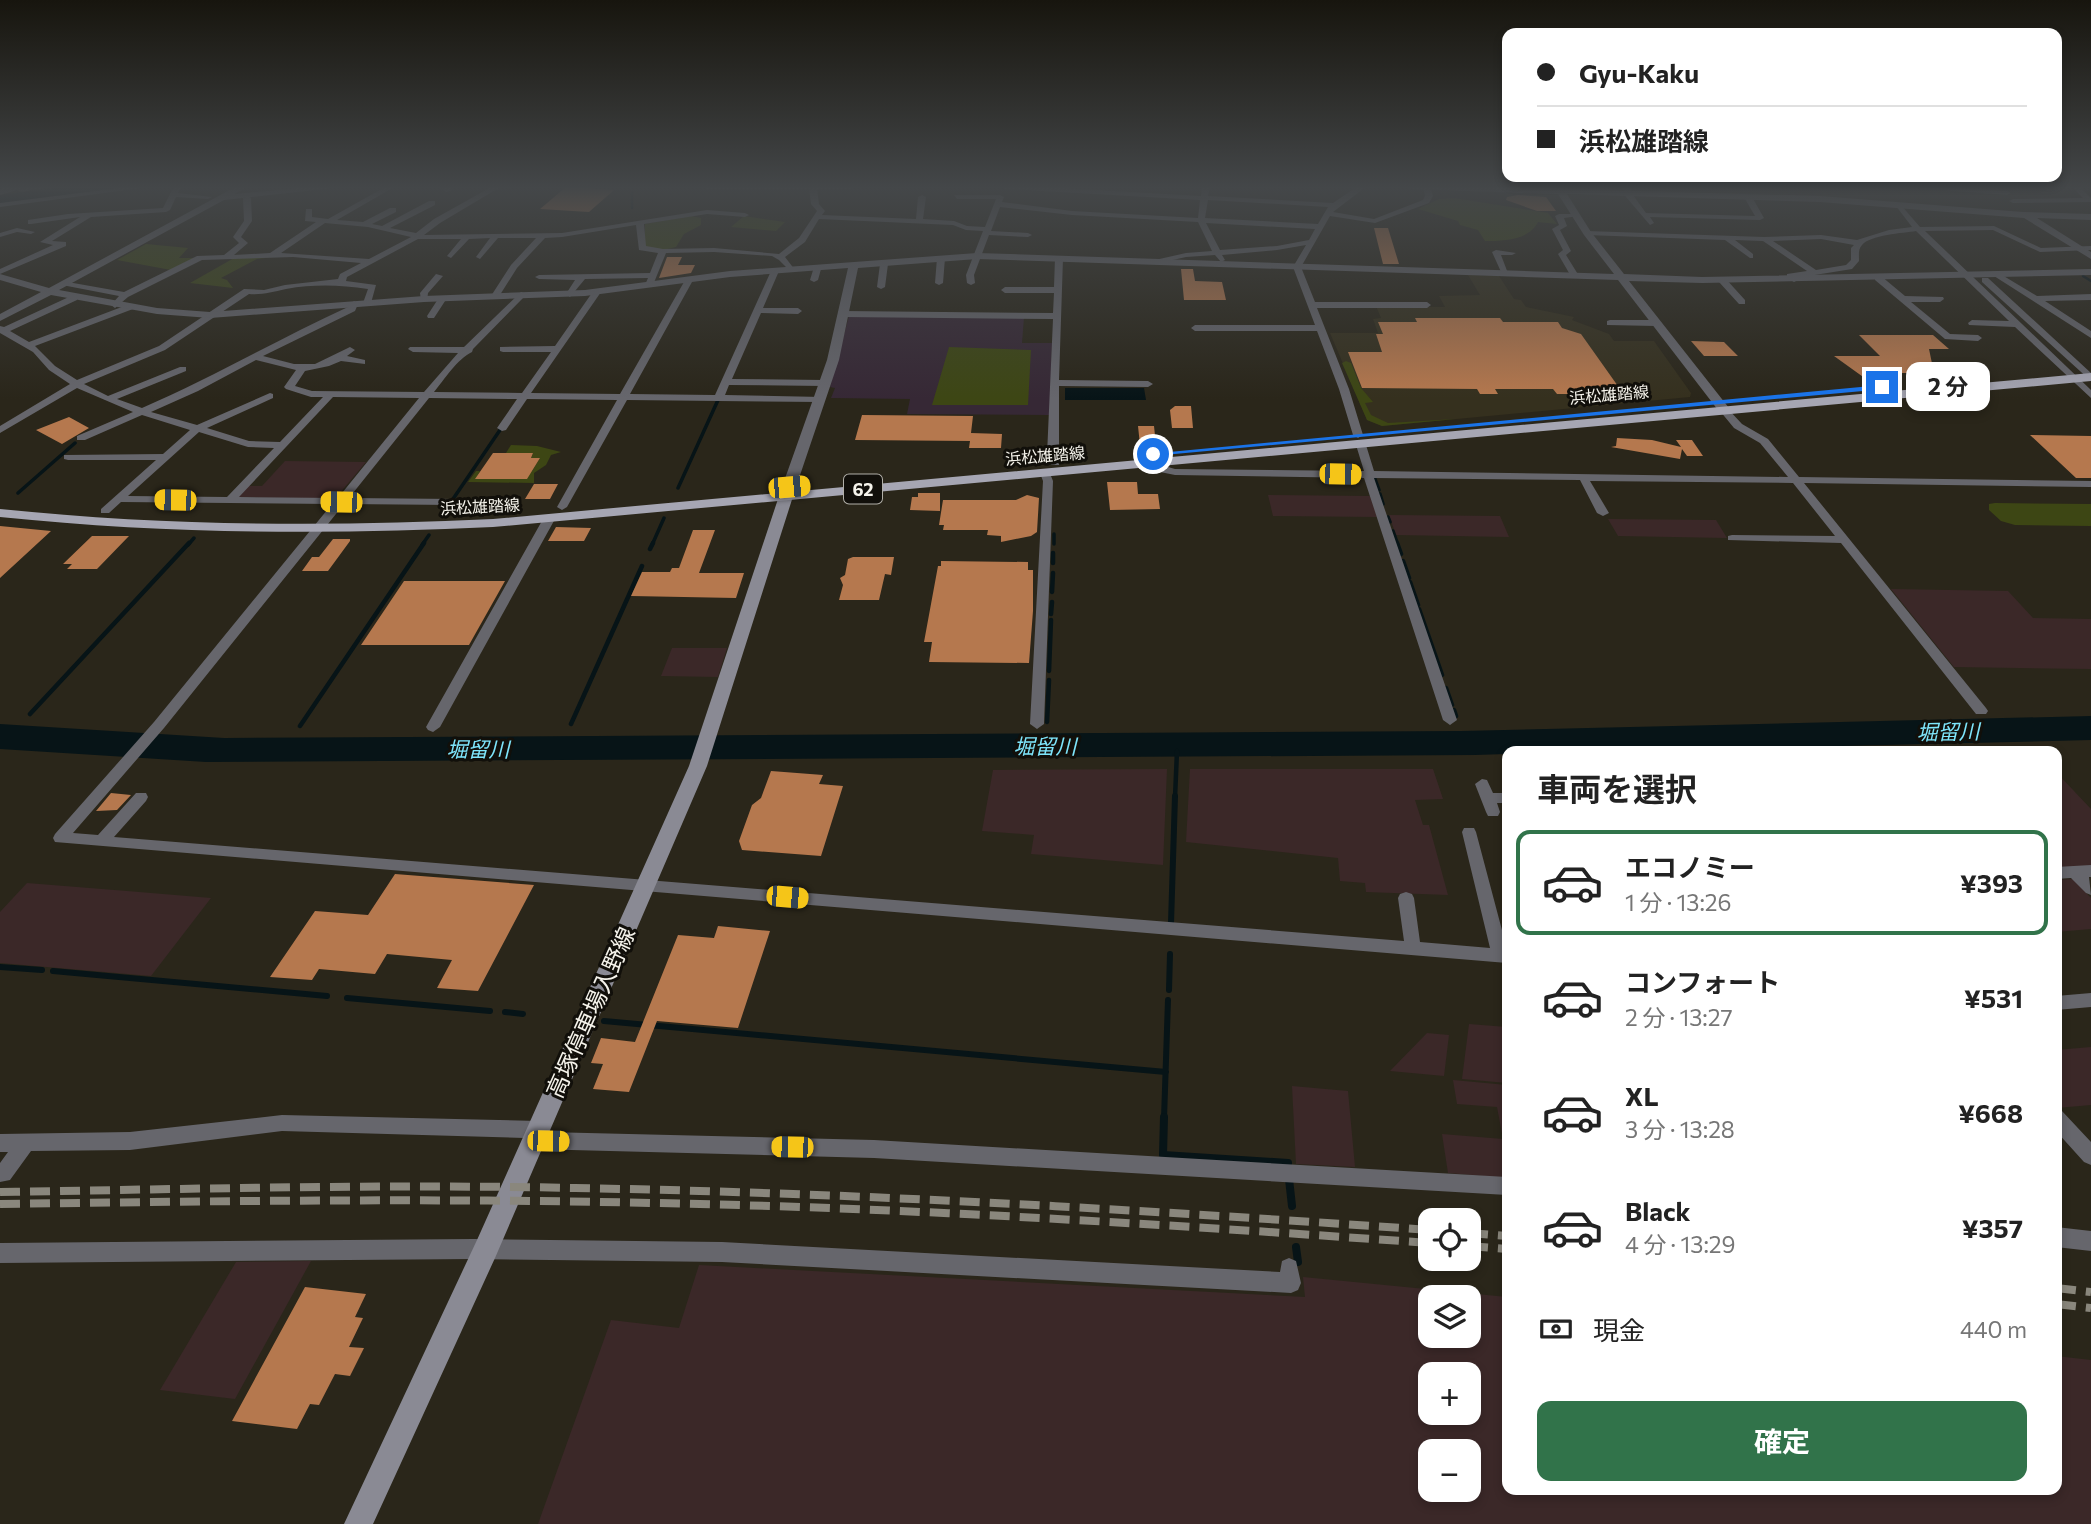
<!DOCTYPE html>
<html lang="ja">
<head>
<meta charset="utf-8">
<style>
  :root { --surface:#fff; --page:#f6f6f6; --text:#222; --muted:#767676; --line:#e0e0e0; --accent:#31734a }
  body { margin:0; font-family:Commissioner,"Noto Sans JP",sans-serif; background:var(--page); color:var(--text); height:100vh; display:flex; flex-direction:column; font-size:26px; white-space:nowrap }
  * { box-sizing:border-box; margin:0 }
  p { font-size:23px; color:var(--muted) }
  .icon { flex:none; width:38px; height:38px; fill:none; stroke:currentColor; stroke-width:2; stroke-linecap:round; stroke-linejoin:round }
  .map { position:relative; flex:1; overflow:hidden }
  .sheet { position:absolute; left:1502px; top:746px; width:560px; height:749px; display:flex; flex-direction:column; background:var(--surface); border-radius:14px; box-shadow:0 4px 10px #0003 }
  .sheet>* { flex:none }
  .top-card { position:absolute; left:1502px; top:28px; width:560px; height:154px; border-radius:14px; box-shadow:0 4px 10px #0003; display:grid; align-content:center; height:154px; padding:0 35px; background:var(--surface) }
  .tools { position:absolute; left:1418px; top:1208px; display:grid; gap:14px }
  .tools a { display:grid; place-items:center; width:63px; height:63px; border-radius:14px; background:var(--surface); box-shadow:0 4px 10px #0003; font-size:35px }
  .end { position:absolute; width:32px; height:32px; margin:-16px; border:9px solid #1a73e8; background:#fff; box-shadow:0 0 0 4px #fff }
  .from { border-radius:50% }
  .bubble { position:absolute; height:49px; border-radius:14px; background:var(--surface); box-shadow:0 4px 10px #0003; font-size:23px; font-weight:700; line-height:49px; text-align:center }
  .car { position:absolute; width:21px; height:42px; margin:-21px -10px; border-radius:9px; box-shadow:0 0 5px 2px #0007; background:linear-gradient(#f5c518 24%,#345 0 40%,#f5c518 0 76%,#345 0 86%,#f5c518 0) }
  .top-card b { display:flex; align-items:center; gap:24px; height:66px; font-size:26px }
  .top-card b+b { border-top:2px solid var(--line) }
  .top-card i { width:18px; height:18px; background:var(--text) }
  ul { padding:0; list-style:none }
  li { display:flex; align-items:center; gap:21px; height:105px; margin:0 14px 10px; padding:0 21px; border:4px solid transparent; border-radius:14px }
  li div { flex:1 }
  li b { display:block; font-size:26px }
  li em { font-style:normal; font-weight:700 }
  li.selected { border-color:var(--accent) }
  li>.icon { width:63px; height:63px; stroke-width:1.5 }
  h2 { padding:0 35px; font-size:32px; line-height:84px }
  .pay { display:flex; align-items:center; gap:18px; height:77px; padding:0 35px; font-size:26px }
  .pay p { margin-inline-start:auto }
  .action { display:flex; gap:14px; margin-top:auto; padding:14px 35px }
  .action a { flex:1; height:80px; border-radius:14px; background:var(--accent); color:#fff; font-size:28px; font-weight:700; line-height:80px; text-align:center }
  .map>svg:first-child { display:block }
</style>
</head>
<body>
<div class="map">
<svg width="2091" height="1524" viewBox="0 0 2091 1524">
  <rect width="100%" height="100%" fill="#2a261a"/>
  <path fill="#35301e" d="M1468,275L1499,276L1514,299L1521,300L1526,307L1574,317L1572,320L1609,334L1614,341H1654L1691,393L1690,397L1382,426L1367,420L1330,333H1378L1373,319L1381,318L1376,306L1445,307L1439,296L1480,295Z"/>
  <path fill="#3b2828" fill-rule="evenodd" d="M285,461L366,462L334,500L238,497L248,486H262Z
    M1268,495L1370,496L1377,517L1273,516Z
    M1389,515L1500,516L1509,537L1396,535Z
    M1608,519L1716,520L1727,538L1618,536Z
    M1891,589L2008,591L2033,618L2091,619V669L1954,667Z
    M672,648H727L718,677L661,676Z
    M1167,769L1163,865L1031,854L1034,835L982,831L993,770Z
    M1190,769H1433L1443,799L1415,800L1423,825H1429L1448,895L1366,892L1365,883L1340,881L1338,858L1186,842Z
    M2056,772L2091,809V867L2056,869Z
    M2073,879L2091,898V929L2056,932V880Z
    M27,883L127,891L211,898L151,976L0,963V912Z
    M1469,1024L1507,1027V1083L1462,1079Z
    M1427,1033L1449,1035L1444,1076L1390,1071Z
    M2091,1047V1105L2057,1108L2056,1050Z
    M1453,1080L1507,1085V1178L1448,1173L1442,1134L1503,1139L1497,1107L1457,1104Z
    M1292,1086L1348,1091L1355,1167L1296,1164Z
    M311,1261L235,1399L160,1390L236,1262Z
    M699,1265L1305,1297L1303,1277L1507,1297V1489H2056V1356L2091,1360V1524H538L611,1320L679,1328ZM1430,1297H1468V1335H1430ZM1430,1374H1468V1412H1430ZM1430,1451H1468V1489H1430Z"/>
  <path fill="#362835" d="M849,316L1024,317L1022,343H1052L1050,415L907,414L910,399L831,398L835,388L830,387Z"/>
  <path fill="#3d4614" d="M1454,198L1548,213L1557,224L1538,222C1529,240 1504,241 1485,241L1478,230L1460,225L1458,221L1418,209L1439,199Z
    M691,216L701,218V225L684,234L676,247L663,250L645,248V224Z
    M744,216L785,222L776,231L731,227Z
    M146,244L188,248L179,258H194L171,270L117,260Z
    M274,257L257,259L221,278L227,280L233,288L190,283L234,258Z
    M949,347L1031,350L1028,405H932Z
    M1346,361L1351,363L1361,388L1373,402L1365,403L1371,415L1388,423L1456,419L1382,426L1367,420L1342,363Z
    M511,445L537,446L561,452L551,455L546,465L534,473V483L468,482L476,471H480L476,479L532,471L540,458H531L533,453H506Z
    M1995,503L2091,504V526L2015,525L2001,521L1989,510V504Z"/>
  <path fill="#071417" d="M72,186H146L0,204V195Z
    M1065,388H1144L1146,400H1065Z
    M2091,716V740L1639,751H1507V754L1475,755L206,762L0,749V724L224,738L1461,731Z"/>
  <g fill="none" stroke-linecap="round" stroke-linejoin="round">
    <path stroke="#071417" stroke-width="2.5" d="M632,192V208
      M2083,276L2091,281"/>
    <path stroke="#071417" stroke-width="3.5" d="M1375,479L1379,490
      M678,488L718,400
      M18,493L75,443
      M1380,494L1383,504
      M453,499L500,430
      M1388,517L1390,522
      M1393,531L1398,545
      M1054,534V544
      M188,545L194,538
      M422,545L429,535
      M652,545L664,518"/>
    <path stroke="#071417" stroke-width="4.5" d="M1397,543L1401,554
      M650,549L653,543
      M1053,553V563
      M1403,561L1409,578
      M1410,582L1418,605
      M1052,592L1053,573
      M1419,609L1442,675
      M1051,614L1052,602
      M1049,671L1051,620
      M1446,688L1452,705
      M1454,710L1456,716
      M30,714L189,543
      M1047,722L1049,680
      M571,724L642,566
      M300,726L424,543
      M1175,798L1177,751"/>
    <path stroke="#071417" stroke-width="6" d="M1171,923L1175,796
      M0,967L42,970
      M53,971L327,996
      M1169,990L1170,954
      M347,998L490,1011
      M505,1012L523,1014
      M604,1021L1166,1072
      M1164,1119L1168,1000"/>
    <path stroke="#071417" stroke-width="8" d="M1164,1117L1163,1155L1288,1163
      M1289,1179L1292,1206
      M1296,1247L1298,1262"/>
  </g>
  <path fill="#b5784e" d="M566,187L614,190L589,212L540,209Z
    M1518,195L1546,197L1556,211H1537L1506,200L1507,197Z
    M1374,228H1388L1399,264H1383Z
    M667,257H682L678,265H695L691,273L659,278Z
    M1181,269H1193L1195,281L1222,282L1226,300H1184Z
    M1415,318H1500L1503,322H1558L1562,328L1581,334L1620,389H1572L1575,394H1557L1553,389H1495L1498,394H1480L1477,389L1362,388L1348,352H1382L1376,334H1383L1378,322H1417Z
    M1859,335H1933L1949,349H1929L1934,373H1894L1897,376L1866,379L1834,356H1880Z
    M1691,341L1724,342L1738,356H1704Z
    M1175,406H1191L1193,428H1172L1170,410Z
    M862,415L973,416L971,433L1002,434L1001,448H969L970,441L855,440Z
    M69,417L89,428L62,444L36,430Z
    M1138,426H1154L1156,445H1140Z
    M2030,435L2091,436V478H2076Z
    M1617,438L1652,440L1681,447L1676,440H1692L1703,456H1687L1682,449L1680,459L1611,447L1616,446Z
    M493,453H533L531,458H540L527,479H475Z
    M1107,482H1137L1138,494H1158L1160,509L1110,510Z
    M534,484H558L550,499H525Z
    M918,493H940V511L910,510L912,497H918Z
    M1027,495L1039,498L1037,532L1031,536L1001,542V536L987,535L988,530H943L944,525H939L943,500H1016Z
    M0,526L51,531L0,578Z
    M556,527L591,528L584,541H548Z
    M693,530H715L699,573H744L736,598L631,596L642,572H670L672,568H679Z
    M92,536H129L97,569H67L72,564H63Z
    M333,539H350V541L328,571H302L312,557H319Z
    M853,557H894L891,575L885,574L879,600H839L843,585L840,578L845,575L848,559Z
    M941,561L1028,562V570H1033V611L1029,663L929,662L932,642H924L938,566H941Z
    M404,581H505L469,645H361Z
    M771,771L823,775L819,784L843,786L821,856L742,850L739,841L752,805L761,798Z
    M111,793L131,795L117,810L96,811Z
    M395,874L534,885L478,991L437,988L452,960L387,954L375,974L319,969L312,980L270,977L315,911L368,915Z
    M718,926L770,931L738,1028L657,1021L629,1092L593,1089L603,1064L591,1063L601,1038L635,1042L678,935L714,938Z
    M305,1287L366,1294L355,1317L363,1318L349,1347L364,1348L350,1376L335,1374L319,1405L310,1404L297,1429L232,1421Z"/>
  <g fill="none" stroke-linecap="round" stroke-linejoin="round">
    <path fill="#66666c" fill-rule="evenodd" d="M36,186H55L21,192L17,190Z
      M135,186H156L0,207V203Z
      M174,186H182L178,193L212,197L208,199L176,197L170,210L166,212L91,217L52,241L66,242V246L0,274V269L53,245L40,242L80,217L31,224H28V220L68,214L163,208Z
      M387,186H396L337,220L363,222L390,208H396V212L372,224L382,226L429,201H435V205L390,228L416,233L434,219L493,186H502L440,223L424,235L562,233L707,210L745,213L749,215L745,217L707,214L644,224L646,246L663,249L714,248L779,254L799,238L817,211L811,204L809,188L813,186L817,188L819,204L825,211L822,215L916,219L918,197L922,195L926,197L923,219L954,221L967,226L985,227L996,199H957L954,195H1000L1004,197L1002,202L1072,211L1198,218L1200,200L1005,189L1001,187L1025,186L1201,196L1202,186H1210L1208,196L1333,203L1358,186H1367L1333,212L1374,219L1423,200L1425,196L1423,187L1430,186L1433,196L1429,203L1375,223L1330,216L1301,267L1315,302H1427L1431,305L1427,308H1317L1349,389L1363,435L1358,438L1353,435L1339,389L1317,331H1195L1191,328L1195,325H1315L1293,267L1306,245L1277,250L1222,255L1225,260L1221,262L1215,255L1186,257L1155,264V260L1186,253L1212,251L1198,222L1072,215L1000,207L991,231L1028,233L1032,235L1028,237L989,235L974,275L975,283L971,285L967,283L966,275L983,231L966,230L953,225L819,219L805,242L785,257L795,270L791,272L779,260L772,256L714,252L666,253L653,285L649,287L645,285L648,278L585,279L570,297L566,294L575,280L539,279L535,277L539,275L650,273L658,253L639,250L636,225L562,237L545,238L517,268L498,298L495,299L491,296L511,265L536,238H498L480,259L476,257L490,238L469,239L451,258L447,256L461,239H418L347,277L346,281L376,285L371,303L367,306L363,303L368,289C340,285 315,284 286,289C272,292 263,295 249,294L165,350L84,384L108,396L180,367H186V371L117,399L142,408C212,378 278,339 348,307L354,301L358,304L355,311L263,356L294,364H315L350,347L355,350L347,356L365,360V364L341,361L329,366L305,371L295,386L312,391L424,392L458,353L413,352L408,349L410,347H464L521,292L524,293V297L473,349L472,352C457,359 445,379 434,392L522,393L551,352H503L500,351V347L555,346L594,290L597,289L601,292L531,393L620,394L684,282L682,279L686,277L692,282L630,394L715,395L771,271L775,269L779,271L763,308H798L802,311L798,314L761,313L732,379L825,380L830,383L825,386L729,385L725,395L823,397V401L820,402L627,400L567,507L562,510L557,507L617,400L527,399L506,430L502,431L497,428L517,399L429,398L349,498L456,499L467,506L462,516H454L452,514L456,507L454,505L344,504L164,728L73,833L98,835L136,793H146L148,797L146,801L114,837L1404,941L1398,898L1400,894L1406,892L1412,894L1414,898L1420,942L1490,948L1462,832L1464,828H1474L1476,832L1507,949V963L55,842L53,838L55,834L154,722L332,504L121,502L109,513H101V509L156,460H68L64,459V455L163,454L190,430L142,415L85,440H77V436L133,412L77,388L0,433V426L70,384L49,370L33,352L0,333V326L4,327L71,296H77V300L10,331L29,342L127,305H133V309L35,346L55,366L77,380L159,346L244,289L264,290L285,285L338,279L340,274L361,263L293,257L202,260L128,297L115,308L111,305L119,296L62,285V281L124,292L197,256L224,255L239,243L233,237L244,221L243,198L247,196L251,198L252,221L241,237L248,243L234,255L270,253L316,222L305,221L306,209H312V217L328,219ZM1208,200L1328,207L1318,224L1205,218ZM325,223L368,227L411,237L369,259L281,253ZM1206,223L1315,229L1309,240L1277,246L1220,250ZM256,360L296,370L284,387L286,389L311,397H323L280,442L249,441L207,428L273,398V394L270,393L197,425L151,412L198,391ZM333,397L419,398L338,498L239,497ZM199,432L248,447L274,448L227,497L128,496Z
      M443,186H451L453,190L446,192L441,188Z
      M1622,186H1630L1633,195L1646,213L1755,216L1744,197L1748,195L1752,197L1764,218L1760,220L1650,217L1654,223L1650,225L1626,197Z
      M1912,186L2007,191L2011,193L2007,195L1916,188Z
      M2071,186H2079L2091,198V202L2013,203L2009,201L2013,199L2083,198Z
      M1900,204L1920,227L1994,226L2041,248L2091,246V250L2040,252L1993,230L1925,231L2091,390V398L2015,327L1969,325L1968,323L1972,320L2009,321L1916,231C1903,233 1870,235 1862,245C1858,249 1859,255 1859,261L1852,269L1796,278L1798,280L1794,282L1787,278V274L1807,271L1763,241L1735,240L1753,254V258H1750L1725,240L1587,235L1583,233L1587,231L1764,237L1821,235L1857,240L1889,230L1912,227L1896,206ZM1821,239L1854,245L1851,248V260L1846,265L1816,270L1773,241Z
      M1559,214H1575L1579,216L1564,218L1567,226L1560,230L1571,251L1566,255L1579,276L1578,278H1572L1558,254L1563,250L1552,229L1559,225L1555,216Z
      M17,228L35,232L31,234L17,232L0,237V233Z
      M1496,250L1516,253L1512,255H1501L1509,276L1502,274L1492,252Z
      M941,256L945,258L943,283L939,285L935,283L937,258Z
      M1059,256L1063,258L1059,380L1148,381L1153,384L1148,387L1059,386V465H1051L1047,455L1053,319L843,317L839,314L843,311L1053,313L1054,293H1005L1001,290L1005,287H1054L1055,258Z
      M884,262L888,264L885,287L881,289L877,287L880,264Z
      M814,267L821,269L818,280L814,282L810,280Z
      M1997,272L2037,296L2091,294V300L2045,301L2091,331V338L1994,276L1993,274Z
      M436,274L443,276L428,293L427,301H421L420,293Z
      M1875,276H1881L1905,296L1943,297L1944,299L1940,302H1911L1950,334L1978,335L1982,338L1978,341L1945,339L1875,280Z
      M1719,278H1725L1745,300V304H1739L1719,282Z
      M1982,278H1988L2091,373V381L1982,282Z
      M440,296L447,298L434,318H428L427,316Z
      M1610,320H1656L1660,323L1656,326L1607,325V321Z
      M1725,408L1728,409L1742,424L1768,439L1799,477L2091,481V487L1804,483L1986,708L1988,711L1986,714H1976L1841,543L1728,540V536L1732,535L1835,536L1793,483L1590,481L1609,513L1603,516L1597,513L1580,480L1374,478L1457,720L1450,725L1443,720L1364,478L1175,475L1160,472L1154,463L1159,460L1163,461L1168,467L1175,469L1364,471L1356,445L1361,442L1366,445L1374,471L1788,477L1760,443L1734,428L1720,411Z
      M1045,470L1049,471L1053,481L1044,724L1037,729L1030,724L1043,481L1040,473Z
      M549,516L555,519L440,727L433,732L428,730L426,727L543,519Z
      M1482,779L1487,780L1493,793H1507V803H1497L1500,812L1498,816H1488L1486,812L1475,784Z
      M2091,865V877H2089L2091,895L2086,893L2071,878L2056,879V867Z
      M2091,993V1007L2056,1010V996Z
      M2056,1109L2062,1111L2091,1142V1165L2084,1162L2056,1131Z
      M282,1115L538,1121L545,1124L546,1132L874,1140L1507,1177V1195L874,1158L533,1149L526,1146L525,1138L282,1131L130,1150L31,1151L10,1180L0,1182V1163L8,1152H0V1134L130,1132Z
      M2056,1227L2091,1231V1251L2056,1247Z
      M473,1239L722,1242L1280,1272L1282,1261L1289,1258L1296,1261L1301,1283L1298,1290L1291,1293L722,1262L473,1259L0,1263V1243Z"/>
    <path fill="#66666c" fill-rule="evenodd" d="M15,186H31L0,195V189Z
      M237,186H248L235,194L321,186H351L224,200L59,290L157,308L210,312L424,296L585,290L730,271L977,253L1614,274L1584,235L1558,194L1411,189L1407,186L1554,188L1553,186H1561L1563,189L1820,196L2023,212L2091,214V220L2037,218L2091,252V259L2024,218L1820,202L1567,194L1591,232L1624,274L1702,277L2091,269V275L1702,283L1629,281L1729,408L1731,411L1725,415L1721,414L1618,280L977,259L858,268L839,360L796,487L789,491L782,487L827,360L848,268L730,277L585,296L424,302L210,318L157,314L51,295L0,321V314L41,292L0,280V274L49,288Z
      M702,186H855L851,189H706Z"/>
    <path fill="#8a8a94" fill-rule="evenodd" d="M789,483L796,487L707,766L495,1258L373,1524H344L477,1240L689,766L782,487Z"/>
    <path fill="#a6a6b3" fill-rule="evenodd" d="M2091,373V381L493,527C328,535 164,534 0,517V509C164,526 328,527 493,519Z"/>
    <path stroke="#8a877d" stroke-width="8" stroke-dasharray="20 10" stroke-linecap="butt" d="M0,1192C192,1189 384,1184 575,1188C861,1193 1145,1210 1430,1230
      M0,1204C218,1201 436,1198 654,1203C913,1208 1172,1225 1430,1243
      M1468,1233L1507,1236
      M1468,1246L1507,1249
      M2056,1288L2091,1292
      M2056,1304L2091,1308"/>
  </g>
  <linearGradient id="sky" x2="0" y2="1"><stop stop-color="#17150e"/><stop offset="0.47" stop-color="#444749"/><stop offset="1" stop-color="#444749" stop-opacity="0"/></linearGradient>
  <rect width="2091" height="399" fill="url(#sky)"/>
  <path fill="#1a73e8" d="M1882,385L1885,389L1153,456L1148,454Z"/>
  <g text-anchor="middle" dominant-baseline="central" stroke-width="6" stroke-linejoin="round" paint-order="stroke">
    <g font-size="16" fill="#f5f3eb" stroke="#110f0a">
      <text transform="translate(1609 394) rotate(-5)">浜松雄踏線</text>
      <text transform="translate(1045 455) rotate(-5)">浜松雄踏線</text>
      <text transform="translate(480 506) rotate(-3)">浜松雄踏線</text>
    </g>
    <rect fill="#110f0a" stroke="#b1afa8" stroke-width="2" x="844" y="474.5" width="38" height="29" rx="5"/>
    <g font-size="18" font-weight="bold" fill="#f5f3eb">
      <text x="863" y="489">62</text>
    </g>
    <g font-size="21" font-style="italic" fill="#7ee5fb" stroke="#110f0a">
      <text transform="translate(1948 731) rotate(-1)">堀留川</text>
      <text x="1045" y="745">堀留川</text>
      <text x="478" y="748">堀留川</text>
    </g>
    <g font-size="23" fill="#f5f3eb" stroke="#110f0a">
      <text transform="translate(590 1012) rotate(-66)">高塚停車場入野線</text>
    </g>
  </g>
</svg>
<div class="tools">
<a><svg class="icon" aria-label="locate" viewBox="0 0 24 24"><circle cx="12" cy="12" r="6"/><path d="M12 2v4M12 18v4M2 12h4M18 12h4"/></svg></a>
<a><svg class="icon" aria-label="layers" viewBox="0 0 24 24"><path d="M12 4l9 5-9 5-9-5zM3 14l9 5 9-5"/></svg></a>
<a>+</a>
<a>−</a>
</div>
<i class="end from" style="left:1153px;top:454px"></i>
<i class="end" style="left:1882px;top:387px"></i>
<div class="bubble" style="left:1906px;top:362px;width:84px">2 分</div>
<i class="car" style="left:1340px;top:474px;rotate:91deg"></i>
<i class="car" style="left:789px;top:487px;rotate:85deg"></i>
<i class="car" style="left:175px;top:500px;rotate:271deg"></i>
<i class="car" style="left:341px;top:502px;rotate:271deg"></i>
<i class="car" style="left:787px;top:897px;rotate:95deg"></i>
<i class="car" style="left:548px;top:1141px;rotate:91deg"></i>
<i class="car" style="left:792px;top:1147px;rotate:271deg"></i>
<div class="top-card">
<b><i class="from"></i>Gyu-Kaku</b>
<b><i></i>浜松雄踏線</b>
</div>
<section class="sheet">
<h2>車両を選択</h2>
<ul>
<li class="selected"><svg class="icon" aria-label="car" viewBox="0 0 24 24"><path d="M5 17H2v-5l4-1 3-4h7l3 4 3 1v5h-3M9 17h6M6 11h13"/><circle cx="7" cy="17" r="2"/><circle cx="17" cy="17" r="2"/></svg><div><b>エコノミー</b><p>1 分 · 13:26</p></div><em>¥393</em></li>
<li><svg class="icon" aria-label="car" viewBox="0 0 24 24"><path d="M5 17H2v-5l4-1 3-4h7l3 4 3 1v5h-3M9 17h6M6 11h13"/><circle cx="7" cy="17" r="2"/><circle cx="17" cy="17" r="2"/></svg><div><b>コンフォート</b><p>2 分 · 13:27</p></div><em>¥531</em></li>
<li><svg class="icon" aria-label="car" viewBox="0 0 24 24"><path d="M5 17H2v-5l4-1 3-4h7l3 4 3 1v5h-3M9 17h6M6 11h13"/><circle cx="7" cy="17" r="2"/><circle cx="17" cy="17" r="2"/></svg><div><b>XL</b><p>3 分 · 13:28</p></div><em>¥668</em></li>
<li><svg class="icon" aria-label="car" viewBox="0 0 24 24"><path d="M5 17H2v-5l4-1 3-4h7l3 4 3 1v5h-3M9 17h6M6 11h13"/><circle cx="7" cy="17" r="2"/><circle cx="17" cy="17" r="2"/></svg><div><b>Black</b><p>4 分 · 13:29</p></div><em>¥357</em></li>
</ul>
<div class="pay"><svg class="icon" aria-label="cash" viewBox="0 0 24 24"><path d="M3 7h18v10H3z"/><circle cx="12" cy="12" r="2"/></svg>現金<p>440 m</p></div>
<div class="action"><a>確定</a></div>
</section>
</div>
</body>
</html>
